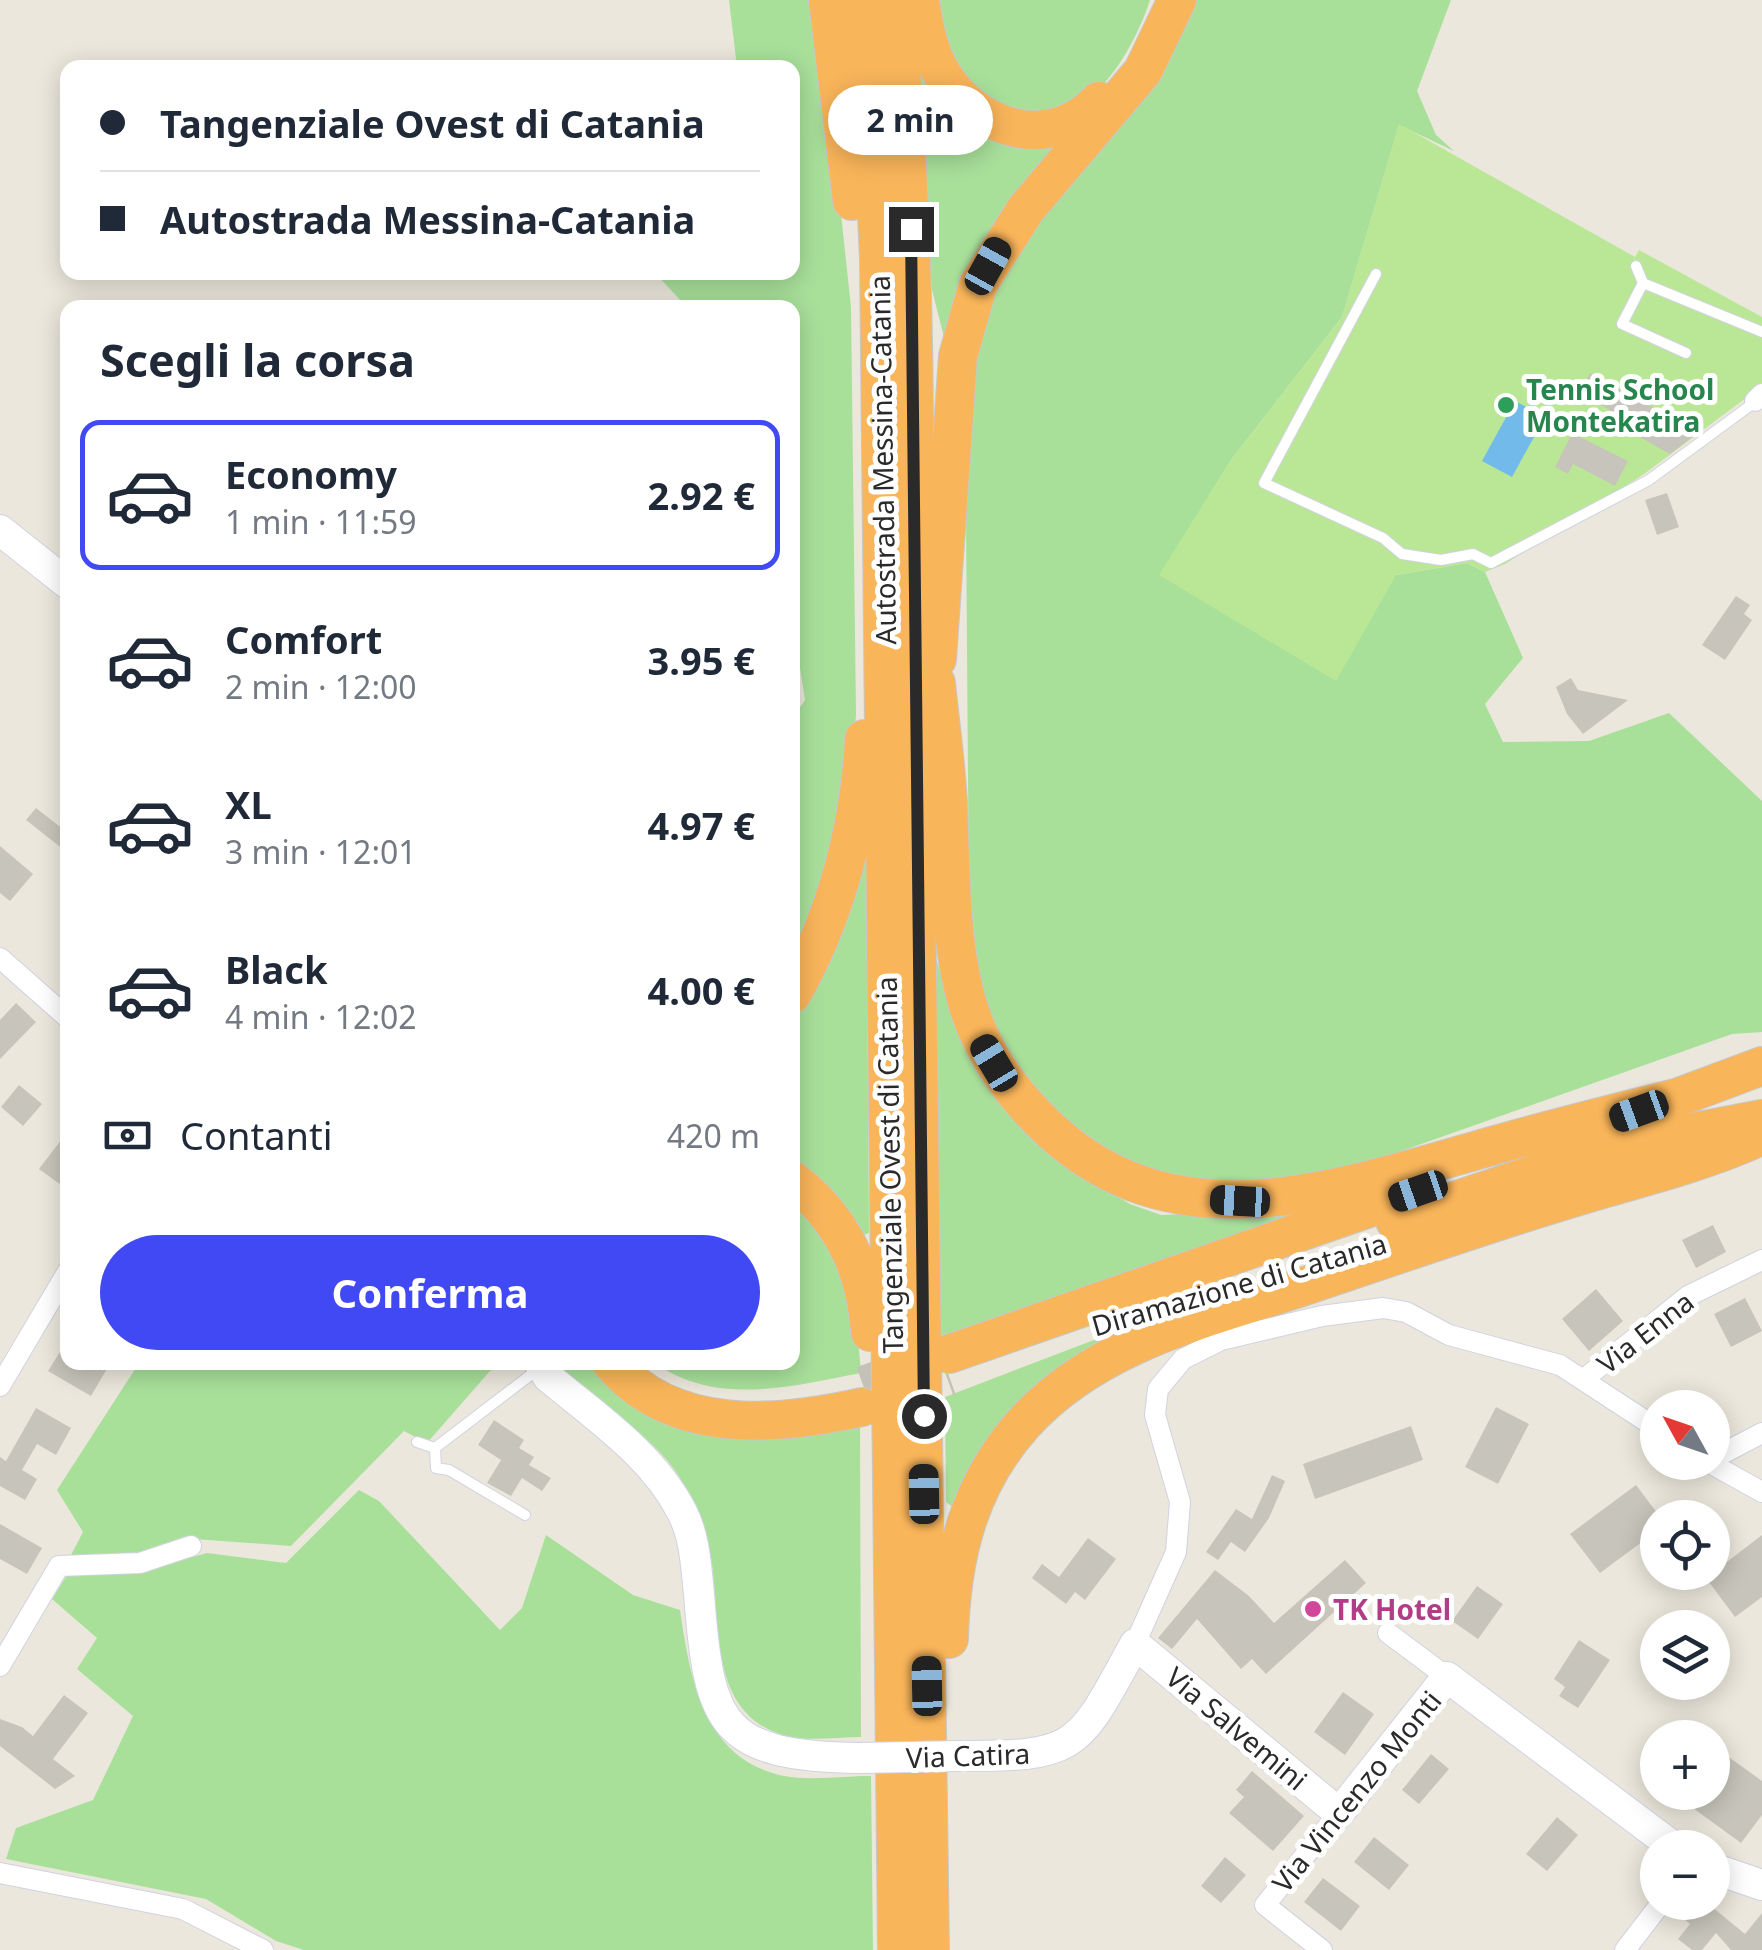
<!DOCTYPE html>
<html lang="it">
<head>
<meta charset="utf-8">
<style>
  :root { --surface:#fff; --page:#f2f2f3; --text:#1f2937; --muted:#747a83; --line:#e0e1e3; --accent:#4149f4 }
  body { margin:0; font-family:"Noto Sans",sans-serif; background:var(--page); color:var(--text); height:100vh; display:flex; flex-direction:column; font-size:38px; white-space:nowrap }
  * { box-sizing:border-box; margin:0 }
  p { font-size:32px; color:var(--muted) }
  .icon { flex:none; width:55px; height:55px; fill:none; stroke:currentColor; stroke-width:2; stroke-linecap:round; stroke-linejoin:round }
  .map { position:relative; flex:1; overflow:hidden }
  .side { position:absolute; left:60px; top:300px; width:740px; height:1070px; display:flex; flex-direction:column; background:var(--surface); border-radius:20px; box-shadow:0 5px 25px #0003 }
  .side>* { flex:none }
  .top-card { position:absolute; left:60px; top:60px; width:740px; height:220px; border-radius:20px; box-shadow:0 5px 25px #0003; display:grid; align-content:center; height:220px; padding:0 40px; background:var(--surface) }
  .needle { width:65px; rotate:310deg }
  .tools { position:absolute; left:1640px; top:1390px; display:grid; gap:20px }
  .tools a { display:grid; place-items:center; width:90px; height:90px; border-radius:50%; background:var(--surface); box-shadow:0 5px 25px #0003; font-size:50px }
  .end { position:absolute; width:45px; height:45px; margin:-22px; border:12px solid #2a2a2a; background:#fff; box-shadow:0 0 0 5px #fff }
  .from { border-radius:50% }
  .bubble { position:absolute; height:70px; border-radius:35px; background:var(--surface); box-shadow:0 5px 25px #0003; font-size:32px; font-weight:700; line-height:70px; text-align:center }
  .car { position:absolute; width:30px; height:60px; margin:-30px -15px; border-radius:12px; box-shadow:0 0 8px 2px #0007; background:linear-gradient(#222 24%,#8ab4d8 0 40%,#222 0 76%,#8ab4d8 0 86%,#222 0) }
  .top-card b { display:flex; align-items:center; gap:35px; height:95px; font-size:38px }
  .top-card b+b { border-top:2px solid var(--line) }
  .top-card i { width:25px; height:25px; background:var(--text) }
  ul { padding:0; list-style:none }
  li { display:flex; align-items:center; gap:30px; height:150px; margin:0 20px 15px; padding:0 20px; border:5px solid transparent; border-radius:20px }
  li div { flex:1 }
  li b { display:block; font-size:38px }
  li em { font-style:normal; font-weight:700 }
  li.current { border-color:var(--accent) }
  li>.icon { width:90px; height:90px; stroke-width:1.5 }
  h2 { padding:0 40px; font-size:45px; line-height:120px }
  .pay { display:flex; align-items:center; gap:25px; height:110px; padding:0 40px; font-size:38px }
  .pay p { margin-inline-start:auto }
  .cta { display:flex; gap:20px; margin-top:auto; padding:20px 40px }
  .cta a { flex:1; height:115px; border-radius:60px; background:var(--accent); color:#fff; font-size:40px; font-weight:700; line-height:115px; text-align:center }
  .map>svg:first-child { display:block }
</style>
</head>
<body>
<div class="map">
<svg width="1762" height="1950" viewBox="0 0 1762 1950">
  <rect width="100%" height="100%" fill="#ebe7dc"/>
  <path fill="#a8e09a" d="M729,0H818L851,307L856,715L849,801L793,968L792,719L805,700L792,616V308L683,303L655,273L792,272V68L737,67Z
    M935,0H1150C1139,34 1116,78 1087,99C1070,111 1038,114 1018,119L956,73Z
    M1188,0H1451L1417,91L1436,135L1454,151L1399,125L1342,317L1231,460L1160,575H1396L1467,563L1485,572L1523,658L1485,704L1503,742L1589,741L1669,713L1762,801V1032L1732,1034L1362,1165L1255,1185L1165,1178L1089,1146L1012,1066L981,1001L969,906L965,388L978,307Z
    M915,44L934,78L1060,138L947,349L932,290Z
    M866,821L869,1233L858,1237L793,1166V1023L812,988Z
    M936,958L961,1038L981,1078L1038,1144L1070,1168L1130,1204L1161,1215L1312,1209L941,1341Z
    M793,1192C842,1236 857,1310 861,1373C792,1386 717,1407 655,1363L792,1362Z
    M1186,1311L1104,1348L955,1509L946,1502L945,1397L1120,1330Z
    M139,1363H512L490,1371L427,1443L404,1431L291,1546L194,1539L142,1558L70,1557L83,1532L57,1490Z
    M557,1363H598L634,1397L860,1425L861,1737C839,1737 812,1741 791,1737C708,1719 721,1628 712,1564C708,1533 696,1504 680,1478C650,1429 593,1406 557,1363Z
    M359,1490L379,1501L500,1630L522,1608L546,1535L633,1595L680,1610C690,1678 703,1759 784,1776C811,1781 844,1776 871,1776L873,1950H304L276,1941L206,1899L6,1859L16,1828L93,1800L133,1716L77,1669L97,1638L52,1599L69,1572H139L207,1553L286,1563Z"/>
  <path fill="#bae796" d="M1399,124L1635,257L1639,250L1762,317V386L1644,474L1505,564L1485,572L1467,563L1396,575L1336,681L1159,575L1231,460L1342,317Z"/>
  <path fill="#72baea" d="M1515,401L1545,417L1512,477L1482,461Z"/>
  <path fill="#c7c5bb" d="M1590,373L1699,432L1670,454L1605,418L1610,410L1579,393Z
    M1572,433L1628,461L1615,486L1573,464L1568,474L1555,467Z
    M1667,493L1679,527L1657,535L1645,500Z
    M1736,596L1750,605L1744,614L1752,620L1725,660L1702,645Z
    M1571,678L1578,690L1628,700L1583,734L1567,714L1556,687Z
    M36,808L68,833V853L26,820Z
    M0,846L33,874L10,901L0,893Z
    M16,1003L36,1022L0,1059V1020Z
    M19,1085L42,1104L23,1126L1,1107Z
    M68,1131V1190L39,1169Z
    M1713,1225L1726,1252L1696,1268L1682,1240Z
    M1596,1289L1623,1321L1589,1351L1562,1319Z
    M1745,1298L1762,1331L1731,1347L1714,1314Z
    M68,1339V1362H111L91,1396L48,1371Z
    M1496,1407L1529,1424L1498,1484L1465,1467Z
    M36,1408L71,1428L56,1455L37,1444L22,1470L37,1479L25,1500L0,1486V1457L6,1461Z
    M494,1420L524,1440L519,1448L534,1457L529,1465L551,1478L542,1491L522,1478L511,1496L487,1483L501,1460L478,1445Z
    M1411,1426L1423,1460L1315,1499L1303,1464Z
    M1272,1475L1285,1481L1269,1518L1245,1552L1231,1542L1218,1560L1206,1552L1236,1509L1252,1519Z
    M1636,1485L1658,1514V1530L1600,1573L1570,1534Z
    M0,1524L42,1548L27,1574L0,1559Z
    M1762,1535V1597L1735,1617L1706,1578Z
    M1088,1538L1116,1559L1085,1600L1075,1592L1066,1604L1032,1578L1042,1564L1059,1577Z
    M1345,1560L1366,1583L1266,1674L1252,1659L1241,1669L1197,1619L1172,1649L1158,1638L1215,1570L1249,1596L1274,1623Z
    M1477,1586L1503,1604L1478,1639L1452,1621Z
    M1579,1640L1610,1660L1578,1708L1559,1696L1565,1687L1554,1679Z
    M1343,1692L1374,1714L1345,1755L1314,1732Z
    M64,1695L88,1713L53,1759L75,1776L55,1789L0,1746V1719L22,1727L33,1736Z
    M1712,1745L1762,1781V1815L1741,1843L1671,1792H1712Z
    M1431,1754L1449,1769L1419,1804L1402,1790Z
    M1252,1771L1304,1816L1273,1851L1229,1813L1244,1797L1236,1790Z
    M1557,1817L1578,1835L1547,1871L1526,1854Z
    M1374,1837L1409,1865L1389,1890L1354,1862Z
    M1225,1857L1246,1875L1221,1903L1201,1886Z
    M1323,1878L1360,1906L1341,1931L1304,1902Z
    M1697,1902H1706L1745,1934L1762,1913V1950H1731L1716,1933L1702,1950H1692L1678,1939L1690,1924L1684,1919Z"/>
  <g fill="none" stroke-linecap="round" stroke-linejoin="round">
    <path stroke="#c4c1b8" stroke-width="38" stroke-dasharray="38 19" stroke-linecap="butt" d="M863,1385L918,1365
      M893,1396L949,1376"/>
    <g stroke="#d1d2e2" stroke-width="12">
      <path id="lane" d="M1636,266L1643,283
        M1376,274L1264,483L1383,538L1402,554L1441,560L1473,554L1491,563L1649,480L1755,402
        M1686,353L1622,324L1643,283L1762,332
        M417,1442L435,1448L537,1370
        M435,1448L436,1468L449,1470L525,1515"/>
    </g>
    <g stroke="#d1d2e2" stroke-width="22">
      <path id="street" d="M1755,401L1762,394
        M0,958L68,1018
        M1584,1379L1688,1296L1762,1260
        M0,1386L68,1271
        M1712,1459L1762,1433
        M1708,1462L1762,1492
        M1388,1633L1447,1677
        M1135,1644L1176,1552L1180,1502L1155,1415L1158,1389L1183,1359L1221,1340L1322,1316L1383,1308L1406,1312L1449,1335L1560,1365L1658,1429
        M0,1666L59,1566L140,1563L191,1546
        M0,1873L183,1909L263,1950
        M1322,1950L1265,1905L1339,1813
        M1625,1950L1662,1902"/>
    </g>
    <g stroke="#d1d2e2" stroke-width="32">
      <path id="secondary" d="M0,530L68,584
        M539,1362L548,1377C596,1417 653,1455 682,1512C695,1537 696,1566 699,1594C709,1725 720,1756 860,1758
        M959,1756C1081,1757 1078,1747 1135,1644L1339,1813L1447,1677L1675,1848
        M1712,1868L1762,1885"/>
    </g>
    <g stroke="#c8c8c8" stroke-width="40">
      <path id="highway" d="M828,0L852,201
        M860,0L870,70L879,259L897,1950
        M895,0C921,270 913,542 915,813C919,1192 925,1571 930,1950
        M920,0C924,26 928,51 942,74C977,131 1051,152 1099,101
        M937,659L958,356L978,285L1026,209L1143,71L1177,0
        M936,683C940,723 946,763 948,803C951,867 949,928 964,991C976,1041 1003,1083 1039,1119C1164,1247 1323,1194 1471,1152C1539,1132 1607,1115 1676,1098
        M792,994C836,917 860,826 864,739
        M1652,1107L1762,1066
        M792,1180C843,1218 866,1270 870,1332
        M1395,1221L1611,1148L1762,1119
        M949,1354L1421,1190
        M611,1362C673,1436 778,1426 862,1407
        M949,1639C951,1558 968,1485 1024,1423C1096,1344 1201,1320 1299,1288C1392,1257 1485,1224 1579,1196C1638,1178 1695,1165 1752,1140"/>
    </g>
    <use href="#lane" stroke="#fff" stroke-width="10"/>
    <use href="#street" stroke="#fff" stroke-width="20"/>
    <use href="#secondary" stroke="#fff" stroke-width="30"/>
    <use href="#highway" stroke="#f9b55a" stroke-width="38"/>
    <g stroke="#d1d2e2" stroke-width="32" stroke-linecap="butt">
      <path id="secondary-bridge" d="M860,1758L959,1756"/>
    </g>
    <use href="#secondary-bridge" stroke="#fff" stroke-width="30"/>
  </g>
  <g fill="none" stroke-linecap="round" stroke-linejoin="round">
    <path stroke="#2a2a2a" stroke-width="12" d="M911,229L924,1416"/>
  </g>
  <circle fill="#2e9e5b" stroke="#fff" stroke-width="4" cx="1506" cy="405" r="10"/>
  <circle fill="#d1479c" stroke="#fff" stroke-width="4" cx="1313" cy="1609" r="10"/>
  <g text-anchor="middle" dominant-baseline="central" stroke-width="10" stroke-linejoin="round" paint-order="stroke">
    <g font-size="28" font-weight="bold" fill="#27864d" stroke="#fff" text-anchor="start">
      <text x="1526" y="389">Tennis School<tspan x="1526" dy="32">Montekatira</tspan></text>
    </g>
    <g font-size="28" fill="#2a2a2a" stroke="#fff">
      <text transform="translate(882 460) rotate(-91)">Autostrada Messina-Catania</text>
      <text transform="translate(889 1165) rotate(-91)">Tangenziale Ovest di Catania</text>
      <text transform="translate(1239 1284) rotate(-16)">Diramazione di Catania</text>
      <text transform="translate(1645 1332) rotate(-38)">Via Enna</text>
      <text transform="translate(1237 1728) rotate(40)">Via Salvemini</text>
      <text transform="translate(968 1755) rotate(-2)">Via Catira</text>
      <text transform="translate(1356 1791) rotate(-51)">Via Vincenzo Monti</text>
    </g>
    <g font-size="28" font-weight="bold" fill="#b23c85" stroke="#fff" text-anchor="start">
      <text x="1333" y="1609">TK Hotel</text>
    </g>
  </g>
</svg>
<div class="tools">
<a><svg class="needle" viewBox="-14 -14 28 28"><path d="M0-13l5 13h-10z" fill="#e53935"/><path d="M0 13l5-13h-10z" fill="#747a83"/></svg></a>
<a><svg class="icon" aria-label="locate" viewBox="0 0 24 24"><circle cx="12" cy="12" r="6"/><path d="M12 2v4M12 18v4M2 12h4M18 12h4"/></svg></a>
<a><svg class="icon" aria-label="layers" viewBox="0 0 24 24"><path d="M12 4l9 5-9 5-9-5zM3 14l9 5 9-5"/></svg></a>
<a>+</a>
<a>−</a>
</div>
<i class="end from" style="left:924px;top:1416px"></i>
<i class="end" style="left:911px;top:229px"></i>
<div class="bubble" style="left:828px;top:85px;width:165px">2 min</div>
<i class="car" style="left:988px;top:266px;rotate:29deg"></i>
<i class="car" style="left:994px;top:1063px;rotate:329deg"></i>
<i class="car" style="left:1639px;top:1111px;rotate:250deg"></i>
<i class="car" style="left:1418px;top:1191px;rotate:251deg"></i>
<i class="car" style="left:1240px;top:1201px;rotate:273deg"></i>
<i class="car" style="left:924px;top:1494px;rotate:359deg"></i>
<i class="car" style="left:927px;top:1686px;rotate:359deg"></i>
<div class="top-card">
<b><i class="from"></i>Tangenziale Ovest di Catania</b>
<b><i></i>Autostrada Messina-Catania</b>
</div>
<section class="side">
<h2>Scegli la corsa</h2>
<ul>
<li class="current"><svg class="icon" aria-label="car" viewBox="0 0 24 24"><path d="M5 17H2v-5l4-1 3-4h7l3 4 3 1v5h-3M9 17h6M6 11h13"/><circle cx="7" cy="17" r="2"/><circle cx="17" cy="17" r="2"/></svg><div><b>Economy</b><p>1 min · 11:59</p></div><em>2.92 €</em></li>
<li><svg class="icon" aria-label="car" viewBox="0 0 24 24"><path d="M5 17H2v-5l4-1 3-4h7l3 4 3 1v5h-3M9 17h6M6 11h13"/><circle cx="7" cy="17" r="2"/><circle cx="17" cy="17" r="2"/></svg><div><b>Comfort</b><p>2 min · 12:00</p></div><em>3.95 €</em></li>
<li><svg class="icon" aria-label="car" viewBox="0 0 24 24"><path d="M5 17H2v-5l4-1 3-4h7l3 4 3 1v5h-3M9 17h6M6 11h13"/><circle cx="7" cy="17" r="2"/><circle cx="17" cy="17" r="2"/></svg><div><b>XL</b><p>3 min · 12:01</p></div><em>4.97 €</em></li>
<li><svg class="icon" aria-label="car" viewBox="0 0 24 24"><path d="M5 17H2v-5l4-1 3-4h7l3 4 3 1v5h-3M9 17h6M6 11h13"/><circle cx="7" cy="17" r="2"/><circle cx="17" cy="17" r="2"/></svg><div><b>Black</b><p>4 min · 12:02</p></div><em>4.00 €</em></li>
</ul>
<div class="pay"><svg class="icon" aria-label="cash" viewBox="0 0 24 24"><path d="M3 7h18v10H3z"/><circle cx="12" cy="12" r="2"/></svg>Contanti<p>420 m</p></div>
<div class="cta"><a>Conferma</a></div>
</section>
</div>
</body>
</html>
